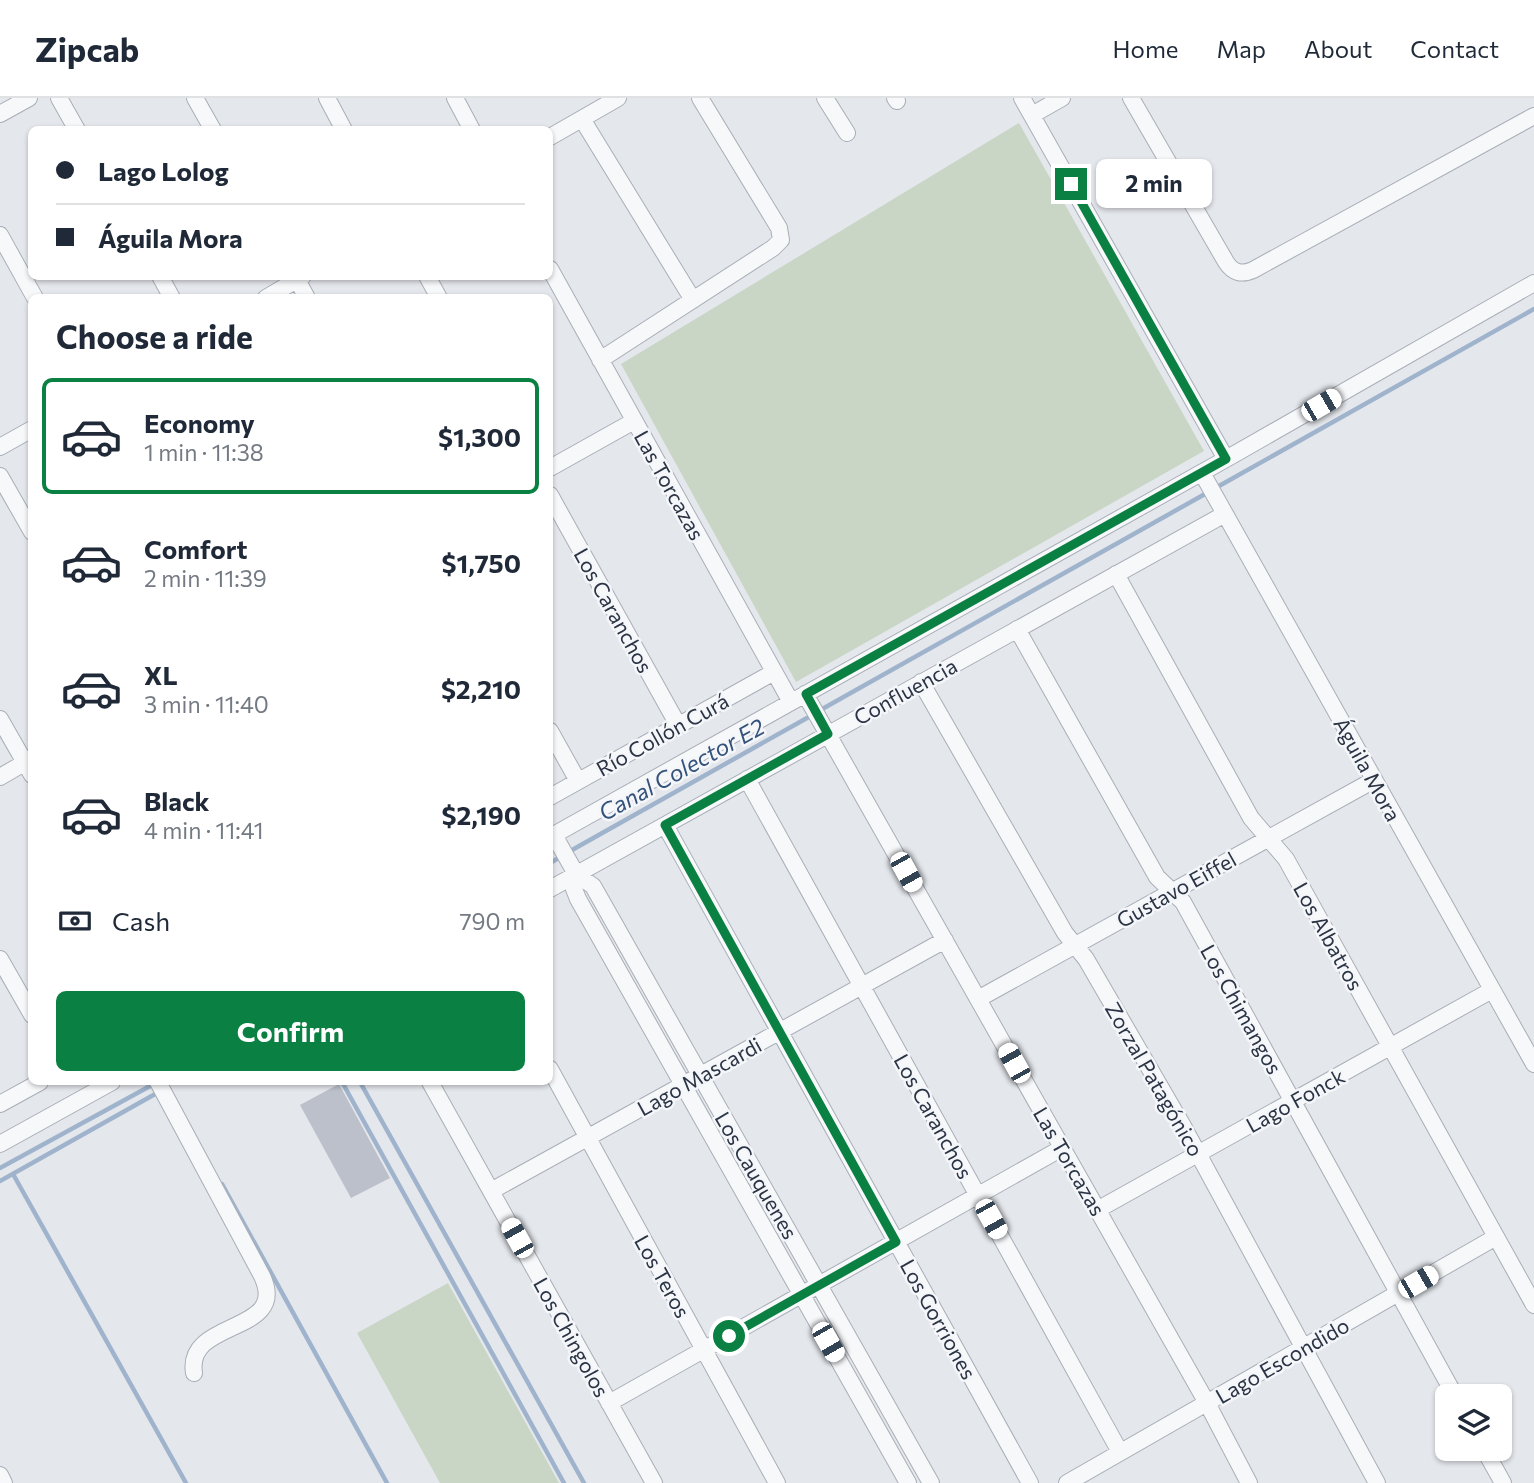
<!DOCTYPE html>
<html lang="en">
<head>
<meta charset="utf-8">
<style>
  :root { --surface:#fff; --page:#f6f6f7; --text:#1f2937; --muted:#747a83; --line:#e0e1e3; --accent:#0b8043 }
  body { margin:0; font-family:Commissioner,sans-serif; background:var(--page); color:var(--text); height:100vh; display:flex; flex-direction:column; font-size:26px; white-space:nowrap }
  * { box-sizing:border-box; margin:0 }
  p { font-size:23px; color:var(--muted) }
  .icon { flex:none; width:38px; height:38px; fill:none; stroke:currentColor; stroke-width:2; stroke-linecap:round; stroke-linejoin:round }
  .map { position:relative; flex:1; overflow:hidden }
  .sheet { position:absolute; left:28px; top:196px; width:525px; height:791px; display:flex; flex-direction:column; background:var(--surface); border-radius:10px; box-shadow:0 2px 5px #0004 }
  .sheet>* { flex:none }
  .top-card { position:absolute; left:28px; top:28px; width:525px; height:154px; border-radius:10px; box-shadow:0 2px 5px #0004; display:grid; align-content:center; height:154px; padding:0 28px; background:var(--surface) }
  .tools { position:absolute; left:1435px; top:1286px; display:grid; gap:14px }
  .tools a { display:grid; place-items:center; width:77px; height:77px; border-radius:10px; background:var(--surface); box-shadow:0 2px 5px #0004; font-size:35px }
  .end { position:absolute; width:32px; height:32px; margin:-16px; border:9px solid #0b8043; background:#fff; box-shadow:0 0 0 4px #fff }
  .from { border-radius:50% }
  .bubble { position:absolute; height:49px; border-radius:10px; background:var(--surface); box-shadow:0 2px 5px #0004; font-size:23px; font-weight:700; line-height:49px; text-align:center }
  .car { position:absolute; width:21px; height:42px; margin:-21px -10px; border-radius:9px; box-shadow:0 0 5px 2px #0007; background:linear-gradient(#fff 24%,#345 0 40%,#fff 0 76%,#345 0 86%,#fff 0) }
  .top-card b { display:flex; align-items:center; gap:24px; height:66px; font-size:26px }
  .top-card b+b { border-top:2px solid var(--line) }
  .top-card i { width:18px; height:18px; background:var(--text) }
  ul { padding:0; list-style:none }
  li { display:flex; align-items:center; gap:21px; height:116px; margin:0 14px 10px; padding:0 14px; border:4px solid transparent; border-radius:10px }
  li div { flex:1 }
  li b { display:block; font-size:26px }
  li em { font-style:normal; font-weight:700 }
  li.on { border-color:var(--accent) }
  li>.icon { width:63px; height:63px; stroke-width:1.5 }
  h2 { padding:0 28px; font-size:32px; line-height:84px }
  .pay { display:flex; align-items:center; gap:18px; height:77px; padding:0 28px; font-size:26px }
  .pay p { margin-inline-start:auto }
  .action { display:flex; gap:14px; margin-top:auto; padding:14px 28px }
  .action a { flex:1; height:80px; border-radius:10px; background:var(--accent); color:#fff; font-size:28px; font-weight:700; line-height:80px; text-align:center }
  header { display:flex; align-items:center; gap:42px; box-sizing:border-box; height:98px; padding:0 35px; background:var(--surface); border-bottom:2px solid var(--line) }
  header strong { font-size:33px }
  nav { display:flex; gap:38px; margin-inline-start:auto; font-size:24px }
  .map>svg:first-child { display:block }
</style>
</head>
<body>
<header>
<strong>Zipcab</strong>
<nav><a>Home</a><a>Map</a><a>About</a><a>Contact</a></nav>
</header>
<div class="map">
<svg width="1534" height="1385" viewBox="0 0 1534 1385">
  <rect width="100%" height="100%" fill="#e4e7ec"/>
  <path fill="#c9d6c5" d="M1019,25L1204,353L796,584L621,266Z
    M448,1185L559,1385H440L357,1235Z"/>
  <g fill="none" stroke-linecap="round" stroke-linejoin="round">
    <path stroke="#9fb4cc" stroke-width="4.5" d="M1219,388L1534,211
      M824,610L1205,396
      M572,752L807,620
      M550,765L557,761
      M342,984L564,1385
      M360,984L584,1385
      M0,1070L152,987
      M13,1076L186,1385
      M0,1083L157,995
      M222,1086L387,1385"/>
  </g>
  <path fill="#bbc0ca" d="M339,986L390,1080L351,1100L300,1007Z"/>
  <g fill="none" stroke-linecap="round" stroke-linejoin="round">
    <g stroke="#a9aeb7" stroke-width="18">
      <path id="minor" d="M59,0L77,32
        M195,0L213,32
        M327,0L344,32
        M455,0L472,32
        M825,0L847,35
        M895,0L897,3
        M1022,0L1226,361
        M1131,0L1226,164C1233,175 1242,177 1253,172L1534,18
        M0,16L29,0
        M1032,17L1062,0
        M582,21L693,202
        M550,39L618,0
        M0,137L35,200
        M550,171L791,604
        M160,178L172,200
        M295,178L307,200
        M427,178L439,200
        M266,200L303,178
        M600,262L773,150L781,142L779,130L700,0
        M0,349L32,331
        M550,370L634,323
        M1202,375L1534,966
        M0,378L32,434
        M550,397L678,627
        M1116,476L1251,720L1286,761L1534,1207
        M1017,531L1157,779L1183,804L1455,1298
        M921,584L1065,835L1086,861L1183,1028L1377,1385
        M805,596L1207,1305L1249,1385
        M0,621L32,677
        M550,633L578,683
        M0,679L31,661
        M747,681L1120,1354
        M550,699L774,574
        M665,727L1030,1385
        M554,737L576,776L593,788L931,1385
        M550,739L1226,361L1534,185
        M576,776L574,791L578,801L908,1385
        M550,791L1225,416
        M0,861L32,917
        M978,901L1374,682
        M550,971L777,1385
        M158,984L262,1178C290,1237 185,1220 194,1275
        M430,984L654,1385
        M0,1006L40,984
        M0,1046L112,984
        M491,1093L945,842
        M1097,1112L1492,892
        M609,1305L1062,1050
        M1484,1351L1503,1385
        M0,1377L4,1385
        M1067,1385L1496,1139"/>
    </g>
    <use href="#minor" stroke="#f7f8fa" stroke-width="16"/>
  </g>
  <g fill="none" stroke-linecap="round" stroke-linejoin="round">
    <path stroke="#0b8043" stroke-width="9" d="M729,1238L896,1144L665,727L828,636L806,596L1226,361L1071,86"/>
  </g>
  <g text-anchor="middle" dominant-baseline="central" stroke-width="5" stroke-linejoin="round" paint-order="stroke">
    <g font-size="21" fill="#2b3445" stroke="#f4f6f9">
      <text transform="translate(670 387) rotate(61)">Las Torcazas</text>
      <text transform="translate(614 512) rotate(61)">Los Caranchos</text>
      <text transform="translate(905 593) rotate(-29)">Confluencia</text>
      <text transform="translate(662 636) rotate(-29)">Río Collón Curá</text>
      <text transform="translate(1368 671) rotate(61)">Águila Mora</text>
      <text transform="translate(1176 791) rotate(-29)">Gustavo Eiffel</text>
      <text transform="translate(1329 838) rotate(61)">Los Albatros</text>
      <text transform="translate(1242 911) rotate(61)">Los Chimangos</text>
      <text transform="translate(699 978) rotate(-29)">Lago Mascardi</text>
      <text transform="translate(1155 981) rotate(60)">Zorzal Patagónico</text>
      <text transform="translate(1295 1002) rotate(-29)">Lago Fonck</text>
      <text transform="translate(934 1018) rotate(61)">Los Caranchos</text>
      <text transform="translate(1070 1063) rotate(60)">Las Torcazas</text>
      <text transform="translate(757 1077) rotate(60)">Los Cauquenes</text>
      <text transform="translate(663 1178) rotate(61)">Los Teros</text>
      <text transform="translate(939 1221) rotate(61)">Los Gorriones</text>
      <text transform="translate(572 1239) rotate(61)">Los Chingolos</text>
      <text transform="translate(1282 1262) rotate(-30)">Lago Escondido</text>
    </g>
    <g font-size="23" font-style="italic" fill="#34527a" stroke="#f4f6f9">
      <text transform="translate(681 671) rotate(-29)">Canal Colector E2</text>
    </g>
  </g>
</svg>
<div class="tools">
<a><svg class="icon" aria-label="layers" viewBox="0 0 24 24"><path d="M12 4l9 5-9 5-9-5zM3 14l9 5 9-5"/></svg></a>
</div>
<i class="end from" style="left:729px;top:1238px"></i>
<i class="end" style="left:1071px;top:86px"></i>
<div class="bubble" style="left:1096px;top:61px;width:116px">2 min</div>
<i class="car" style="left:1321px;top:307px;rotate:60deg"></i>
<i class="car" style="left:906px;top:774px;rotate:151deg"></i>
<i class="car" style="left:1014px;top:965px;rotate:331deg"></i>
<i class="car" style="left:991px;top:1121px;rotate:151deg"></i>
<i class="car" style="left:517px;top:1140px;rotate:331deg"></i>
<i class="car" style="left:1418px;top:1184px;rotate:60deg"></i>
<i class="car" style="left:828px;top:1244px;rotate:150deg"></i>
<div class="top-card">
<b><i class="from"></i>Lago Lolog</b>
<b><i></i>Águila Mora</b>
</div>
<section class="sheet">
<h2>Choose a ride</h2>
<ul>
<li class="on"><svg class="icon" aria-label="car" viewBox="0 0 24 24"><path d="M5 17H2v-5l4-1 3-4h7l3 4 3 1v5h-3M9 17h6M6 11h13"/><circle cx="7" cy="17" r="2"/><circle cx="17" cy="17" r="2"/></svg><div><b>Economy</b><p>1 min · 11:38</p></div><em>$1,300</em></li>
<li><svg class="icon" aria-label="car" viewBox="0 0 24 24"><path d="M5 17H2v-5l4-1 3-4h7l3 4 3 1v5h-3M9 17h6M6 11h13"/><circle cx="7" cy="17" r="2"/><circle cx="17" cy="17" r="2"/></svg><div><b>Comfort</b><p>2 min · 11:39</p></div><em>$1,750</em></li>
<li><svg class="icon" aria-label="car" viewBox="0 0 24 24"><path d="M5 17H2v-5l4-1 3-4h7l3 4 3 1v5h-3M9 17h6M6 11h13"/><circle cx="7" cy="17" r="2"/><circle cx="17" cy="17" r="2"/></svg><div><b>XL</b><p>3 min · 11:40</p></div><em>$2,210</em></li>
<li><svg class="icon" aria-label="car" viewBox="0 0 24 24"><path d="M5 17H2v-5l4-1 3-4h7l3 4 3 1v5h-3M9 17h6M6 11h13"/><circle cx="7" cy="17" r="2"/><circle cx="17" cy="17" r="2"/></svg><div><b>Black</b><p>4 min · 11:41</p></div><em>$2,190</em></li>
</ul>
<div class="pay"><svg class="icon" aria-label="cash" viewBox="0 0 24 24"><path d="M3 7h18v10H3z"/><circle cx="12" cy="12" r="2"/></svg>Cash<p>790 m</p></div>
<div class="action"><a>Confirm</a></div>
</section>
</div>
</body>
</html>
